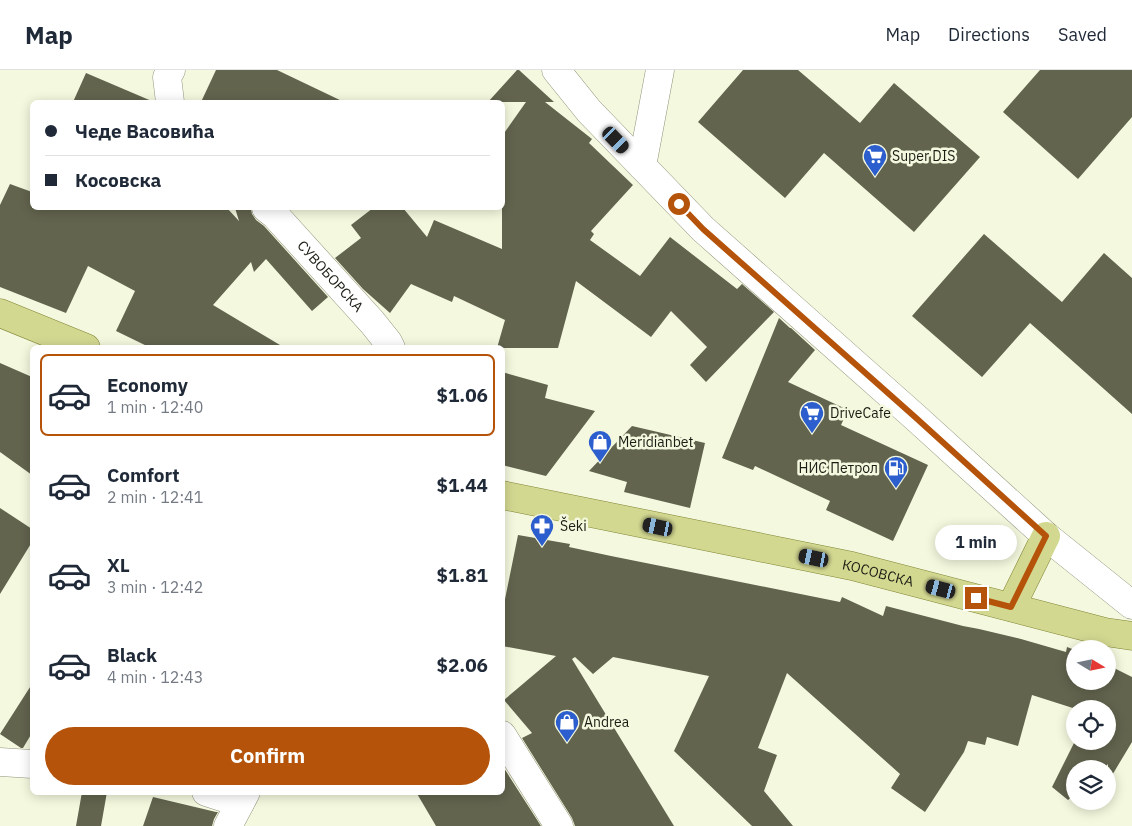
<!DOCTYPE html>
<html lang="en">
<head>
<meta charset="utf-8">
<style>
  :root { --surface:#fff; --page:#f6f6f7; --text:#1f2937; --muted:#747a83; --line:#e0e1e3; --accent:#b45309 }
  body { margin:0; font-family:"IBM Plex Sans",sans-serif; background:var(--page); color:var(--text); height:100vh; display:flex; flex-direction:column; font-size:19px; white-space:nowrap }
  * { box-sizing:border-box; margin:0 }
  p { font-size:16px; color:var(--muted) }
  .icon { flex:none; width:28px; height:28px; fill:none; stroke:currentColor; stroke-width:2; stroke-linecap:round; stroke-linejoin:round }
  .map { position:relative; flex:1; overflow:hidden }
  .drawer { position:absolute; left:30px; top:275px; width:475px; height:450px; display:flex; flex-direction:column; background:var(--surface); border-radius:8px; box-shadow:0 2px 12px #0003 }
  .drawer>* { flex:none }
  .guide { position:absolute; left:30px; top:30px; width:475px; height:110px; border-radius:8px; box-shadow:0 2px 12px #0003; display:grid; align-content:center; height:110px; padding:0 15px; background:var(--surface) }
  .needle { width:32px; rotate:100deg }
  .controls { position:absolute; left:1066px; top:570px; display:grid; gap:10px }
  .controls a { display:grid; place-items:center; width:50px; height:50px; border-radius:50%; background:var(--surface); box-shadow:0 2px 12px #0003; font-size:25px }
  .end { position:absolute; width:22px; height:22px; margin:-11px; border:6px solid #b45309; background:#fff; box-shadow:0 0 0 2px #fff }
  .from { border-radius:50% }
  .bubble { position:absolute; height:35px; border-radius:18px; background:var(--surface); box-shadow:0 2px 12px #0003; font-size:16px; font-weight:700; line-height:35px; text-align:center }
  .car { position:absolute; width:15px; height:30px; margin:-15px -8px; border-radius:6px; box-shadow:0 0 4px 1px #0007; background:linear-gradient(#222 24%,#8ab4d8 0 40%,#222 0 76%,#8ab4d8 0 86%,#222 0) }
  .guide b { display:flex; align-items:center; gap:18px; height:48px; font-size:19px }
  .guide b+b { border-top:1px solid var(--line) }
  .guide i { width:12px; height:12px; background:var(--text) }
  ul { padding:9px 0 0; list-style:none }
  li { display:flex; align-items:center; gap:15px; height:82px; margin:0 10px 8px; padding:0 5px; border:2px solid transparent; border-radius:8px }
  li div { flex:1 }
  li b { display:block; font-size:19px }
  li em { font-style:normal; font-weight:700 }
  li.on { border-color:var(--accent) }
  li>.icon { width:45px; height:45px; stroke-width:1.5 }
  .button { display:flex; gap:10px; margin-top:auto; padding:10px 15px }
  .button a { flex:1; height:58px; border-radius:30px; background:var(--accent); color:#fff; font-size:20px; font-weight:700; line-height:58px; text-align:center }
  header { display:flex; align-items:center; gap:30px; box-sizing:border-box; height:70px; padding:0 25px; background:var(--surface); border-bottom:1px solid var(--line) }
  header strong { font-size:24px }
  nav { display:flex; gap:28px; margin-inline-start:auto; font-size:18px }
  .map>svg:first-child { display:block }
</style>
</head>
<body>
<header>
<strong>Map</strong>
<nav><a>Map</a><a>Directions</a><a>Saved</a></nav>
</header>
<div class="map">
<svg width="1132" height="756" viewBox="0 0 1132 756">
  <rect width="100%" height="100%" fill="#f4f8de"/>
  <path fill="#62644e" d="M216,0H277L344,32H201Z
    M517,0H519L554,32H545L592,69L589,73L633,115L591,161L594,164L590,170L640,206L670,167L737,219L742,214L774,242L706,312L690,295L707,277L671,241L651,267L576,211L558,278H497L505,250L454,226L452,232L411,214L390,243L363,219L335,188L361,168L351,155L373,138H403L427,167L434,150L502,179V66L526,32H488Z
    M743,0H798L860,53L894,13L980,87L914,162L824,83L785,128L698,52Z
    M1040,0H1132V47L1078,109L1003,42Z
    M86,3L154,32H73Z
    M10,114L32,122V138H227L239,151L235,138H249L251,139L252,144L256,150L264,156L328,227L312,241L266,189L254,202L251,192L213,235L285,278H151L116,261L135,221L88,196L66,243L0,217V135Z
    M984,164L1062,232L1104,183L1132,208V344L1030,253L982,307L912,246Z
    M779,248L790,258H791L815,280L788,312L848,340L841,355L928,395L893,471L826,440L830,431L755,396L753,400L722,388Z
    M0,293L32,307V405L0,382Z
    M502,302L548,315L545,328L595,341L546,406L502,395Z
    M632,356L705,373L690,438L624,422L627,412L589,401Z
    M0,438L32,459V472L0,524Z
    M518,465L570,474L569,477L611,486L840,532L842,527L883,546L886,536L963,556L979,559L1021,569L1066,582L1067,577L1075,580V611H1108V595L1132,607V672L1108,712V694L1103,699H1075V724L1068,730L1052,717L1075,671H1108V639H1076L1032,625L1018,676L987,667L985,675L968,671L964,682L925,742L891,718L900,704L787,603L758,678L777,685L764,721L793,756H752L674,681L709,606L613,587L593,604L575,587L572,589L674,756H575L572,748L522,668L532,663L504,630L556,586L502,576V544Z
    M32,614V663L23,678H21L0,664Z
    M502,695L541,756H436L416,722H502Z
    M82,722H107L101,756H76Z
    M153,727L216,742H218L214,749L212,756H143Z"/>
  <g fill="none" stroke-linecap="round" stroke-linejoin="round">
    <g stroke="#92947d" stroke-width="29">
      <g id="minor">
        <path d="M556,0L589,41L703,159L915,347L1046,466L1132,535"/>
        <path d="M170,32L167,7L171,0"/>
        <path d="M642,96L660,0"/>
        <path id="s1" d="M266,138L275,145L372,252L388,272L391,278"/>
        <path d="M502,665L559,756"/>
        <path d="M0,692L32,694"/>
        <path d="M206,722L240,733"/>
        <path d="M228,756L246,722"/>
      </g>
    </g>
    <g stroke="#808535" stroke-width="29">
      <g id="major">
        <path d="M0,243L86,278"/>
        <path id="s2" d="M502,425L852,496L1105,562L1132,566"/>
        <path d="M1011,537L1046,466"/>
      </g>
    </g>
    <use href="#minor" stroke="#fff" stroke-width="28"/>
    <use href="#major" stroke="#d3d891" stroke-width="28"/>
  </g>
  <g fill="none" stroke-linecap="round" stroke-linejoin="round">
    <path stroke="#b45309" stroke-width="6" d="M679,134L703,159L915,347L1046,466L1011,537L976,528"/>
  </g>
  <defs>
    <g id="supermarket-pin" transform="scale(1.25)"><path d="M0 17L-7.5 6A9.5 9.5 0 1 1 7.5 6Z" fill="#2c5fcd" stroke="#f4f8de"/><path d="M-6-5.5h2.5l.6 2H6L4.5 2H-2.5L-4.4-4H-6ZM-1.5 3.2a1.3 1.3 0 1 0 .1 0ZM3 3.2a1.3 1.3 0 1 0 .1 0Z" fill="#fff"/></g>
    <g id="shop-pin" transform="scale(1.25)"><path d="M0 17L-7.5 6A9.5 9.5 0 1 1 7.5 6Z" fill="#2c5fcd" stroke="#f4f8de"/><path d="M-5-2.5h2.3a2.7 3.5 0 0 1 5.4 0H5L5.5 6h-11ZM-1.5-2.5h3a1.5 2.3 0 0 0-3 0Z" fill="#fff"/></g>
    <g id="fuel-pin" transform="scale(1.25)"><path d="M0 17L-7.5 6A9.5 9.5 0 1 1 7.5 6Z" fill="#2c5fcd" stroke="#f4f8de"/><path d="M-5.5-6h7V0h2V4h1.3V-2.5L3-4.5l.8-.8L6-3V5H2.5V1h-1V6h-7ZM-4.2-4.7v3.2H.2V-4.7Z" fill="#fff"/></g>
    <g id="pharmacy-pin" transform="scale(1.25)"><path d="M0 17L-7.5 6A9.5 9.5 0 1 1 7.5 6Z" fill="#2c5fcd" stroke="#f4f8de"/><path d="M-2-6h4v4h4v4h-4v4h-4v-4h-4v-4h4Z" fill="#fff"/></g>
  </defs>
  <g fill-rule="evenodd">
    <use href="#supermarket-pin" x="875" y="86"/>
    <use href="#supermarket-pin" x="812" y="343"/>
    <use href="#shop-pin" x="600" y="372"/>
    <use href="#fuel-pin" x="896" y="398"/>
    <use href="#pharmacy-pin" x="542" y="456"/>
    <use href="#shop-pin" x="567" y="652"/>
  </g>
  <g text-anchor="middle" dominant-baseline="central" stroke-width="5" stroke-linejoin="round" paint-order="stroke">
    <g font-size="14" fill="#1b1c13" stroke="#f4f8de" text-anchor="start">
      <text x="892" y="86">Super DIS</text>
      <text x="830" y="343">DriveCafe</text>
      <text x="618" y="372">Meridianbet</text>
      <text x="878" y="398" text-anchor="end">НИС Петрол</text>
      <text x="560" y="456">Šeki</text>
      <text x="584" y="652">Andrea</text>
    </g>
    <g font-size="14" fill="#1b1c13" stroke="#f4f8de">
      <text stroke="none"><textPath href="#s1" startOffset="94">СУВОБОРСКА</textPath></text>
      <text stroke="none"><textPath href="#s2" startOffset="384">КОСОВСКА</textPath></text>
    </g>
  </g>
</svg>
<div class="controls">
<a><svg class="needle" viewBox="-14 -14 28 28"><path d="M0-13l5 13h-10z" fill="#e53935"/><path d="M0 13l5-13h-10z" fill="#747a83"/></svg></a>
<a><svg class="icon" aria-label="locate" viewBox="0 0 24 24"><circle cx="12" cy="12" r="6"/><path d="M12 2v4M12 18v4M2 12h4M18 12h4"/></svg></a>
<a><svg class="icon" aria-label="layers" viewBox="0 0 24 24"><path d="M12 4l9 5-9 5-9-5zM3 14l9 5 9-5"/></svg></a>
</div>
<i class="end from" style="left:679px;top:134px"></i>
<i class="end" style="left:976px;top:528px"></i>
<div class="bubble" style="left:935px;top:455px;width:82px">1 min</div>
<i class="car" style="left:616px;top:70px;rotate:136deg"></i>
<i class="car" style="left:658px;top:457px;rotate:282deg"></i>
<i class="car" style="left:814px;top:488px;rotate:282deg"></i>
<i class="car" style="left:941px;top:519px;rotate:285deg"></i>
<div class="guide">
<b><i class="from"></i>Чеде Васовића</b>
<b><i></i>Косовска</b>
</div>
<section class="drawer">
<ul>
<li class="on"><svg class="icon" aria-label="car" viewBox="0 0 24 24"><path d="M5 17H2v-5l4-1 3-4h7l3 4 3 1v5h-3M9 17h6M6 11h13"/><circle cx="7" cy="17" r="2"/><circle cx="17" cy="17" r="2"/></svg><div><b>Economy</b><p>1 min · 12:40</p></div><em>$1.06</em></li>
<li><svg class="icon" aria-label="car" viewBox="0 0 24 24"><path d="M5 17H2v-5l4-1 3-4h7l3 4 3 1v5h-3M9 17h6M6 11h13"/><circle cx="7" cy="17" r="2"/><circle cx="17" cy="17" r="2"/></svg><div><b>Comfort</b><p>2 min · 12:41</p></div><em>$1.44</em></li>
<li><svg class="icon" aria-label="car" viewBox="0 0 24 24"><path d="M5 17H2v-5l4-1 3-4h7l3 4 3 1v5h-3M9 17h6M6 11h13"/><circle cx="7" cy="17" r="2"/><circle cx="17" cy="17" r="2"/></svg><div><b>XL</b><p>3 min · 12:42</p></div><em>$1.81</em></li>
<li><svg class="icon" aria-label="car" viewBox="0 0 24 24"><path d="M5 17H2v-5l4-1 3-4h7l3 4 3 1v5h-3M9 17h6M6 11h13"/><circle cx="7" cy="17" r="2"/><circle cx="17" cy="17" r="2"/></svg><div><b>Black</b><p>4 min · 12:43</p></div><em>$2.06</em></li>
</ul>
<div class="button"><a>Confirm</a></div>
</section>
</div>
</body>
</html>
